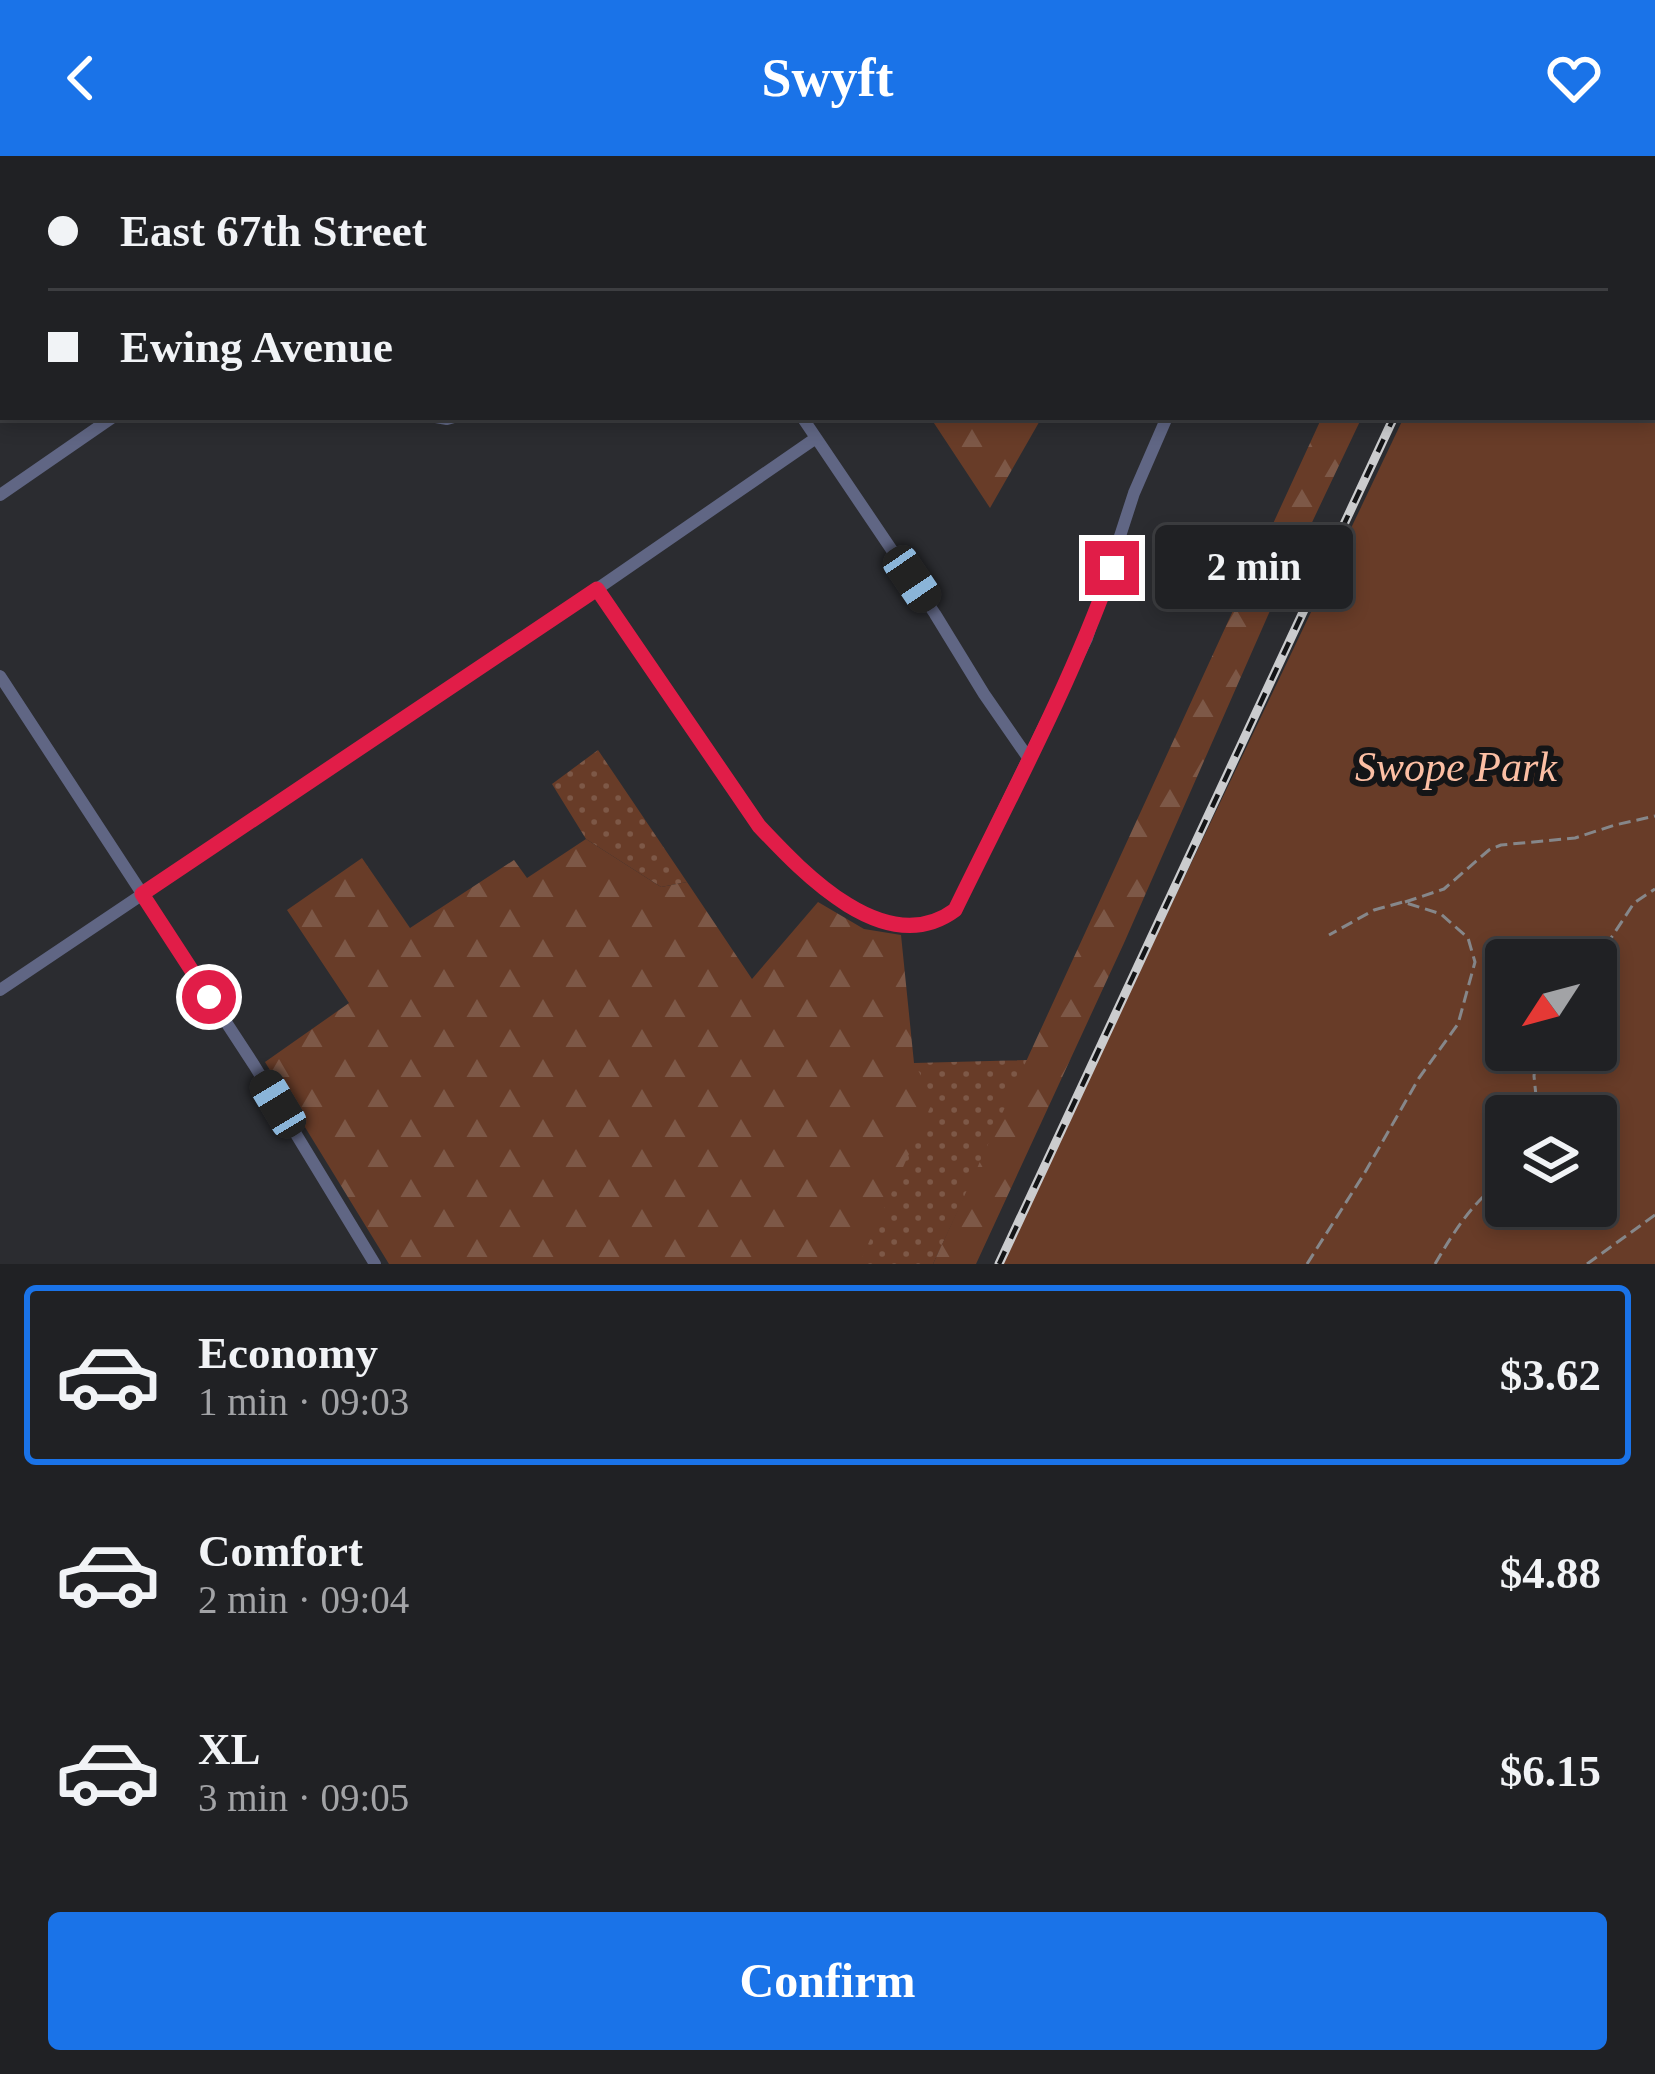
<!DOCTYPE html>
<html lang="en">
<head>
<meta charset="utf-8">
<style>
  :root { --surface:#202124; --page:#2d2e31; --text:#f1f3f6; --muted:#a2a3a6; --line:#3d3e41; --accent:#1a73e8 }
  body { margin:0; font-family:Georgia,serif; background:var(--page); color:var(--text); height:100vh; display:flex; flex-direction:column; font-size:45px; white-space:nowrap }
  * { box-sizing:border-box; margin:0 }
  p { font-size:39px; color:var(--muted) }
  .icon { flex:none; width:66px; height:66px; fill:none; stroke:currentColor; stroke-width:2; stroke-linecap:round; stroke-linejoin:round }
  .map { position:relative; height:1108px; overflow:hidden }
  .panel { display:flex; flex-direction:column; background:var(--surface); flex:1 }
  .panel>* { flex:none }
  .banner { position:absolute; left:0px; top:0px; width:1656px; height:264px; box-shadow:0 6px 18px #0003,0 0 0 3px var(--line); display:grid; align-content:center; height:264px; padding:0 48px; background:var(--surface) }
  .needle { width:78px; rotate:234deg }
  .tools { position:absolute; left:1485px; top:783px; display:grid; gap:24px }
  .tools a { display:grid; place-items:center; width:132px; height:132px; border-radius:12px; background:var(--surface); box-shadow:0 6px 18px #0003,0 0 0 3px var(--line); font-size:60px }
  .end { position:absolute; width:54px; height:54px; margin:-27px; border:15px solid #e11d48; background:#fff; box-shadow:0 0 0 6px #fff }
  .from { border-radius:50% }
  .bubble { position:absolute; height:84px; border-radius:12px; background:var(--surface); box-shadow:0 6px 18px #0003,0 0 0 3px var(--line); font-size:39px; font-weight:800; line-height:84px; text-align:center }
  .car { position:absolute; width:36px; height:72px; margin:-36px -18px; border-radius:15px; box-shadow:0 0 9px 3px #0007; background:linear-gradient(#222 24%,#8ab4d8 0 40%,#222 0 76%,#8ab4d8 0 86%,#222 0) }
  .banner b { display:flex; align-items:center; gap:42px; height:114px; font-size:45px }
  .banner b+b { border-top:3px solid var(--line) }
  .banner i { width:30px; height:30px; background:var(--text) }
  ul { padding:21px 0 0; list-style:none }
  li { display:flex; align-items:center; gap:36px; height:180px; margin:0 24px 18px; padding:0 24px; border:6px solid transparent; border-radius:12px }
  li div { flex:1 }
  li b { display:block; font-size:45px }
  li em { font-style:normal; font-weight:800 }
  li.on { border-color:var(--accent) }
  li>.icon { width:108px; height:108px; stroke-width:1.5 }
  .button { display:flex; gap:24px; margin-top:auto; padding:24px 48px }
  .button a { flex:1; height:138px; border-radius:12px; background:var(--accent); color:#fff; font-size:48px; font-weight:800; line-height:138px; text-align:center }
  header { display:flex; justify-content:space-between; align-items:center; height:156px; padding:0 48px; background:var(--accent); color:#fff; font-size:54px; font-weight:800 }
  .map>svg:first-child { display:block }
</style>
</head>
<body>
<header><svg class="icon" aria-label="back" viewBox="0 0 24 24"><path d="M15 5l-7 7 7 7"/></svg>Swyft<svg class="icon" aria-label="heart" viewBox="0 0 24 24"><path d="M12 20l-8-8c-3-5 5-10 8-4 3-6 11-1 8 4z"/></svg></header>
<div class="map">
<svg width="1655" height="1108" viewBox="0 0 1655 1108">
  <defs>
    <pattern id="grass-dots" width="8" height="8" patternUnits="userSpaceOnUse" patternTransform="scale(3)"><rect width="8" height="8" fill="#683c28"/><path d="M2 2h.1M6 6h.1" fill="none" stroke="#7d5847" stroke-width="1.8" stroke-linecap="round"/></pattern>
    <pattern id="forest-firs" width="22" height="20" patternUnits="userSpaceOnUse" patternTransform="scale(3)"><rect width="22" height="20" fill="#683c28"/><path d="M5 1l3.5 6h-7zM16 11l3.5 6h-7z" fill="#7d5847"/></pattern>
  </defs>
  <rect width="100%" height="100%" fill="#2b2c30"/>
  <path fill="url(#grass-dots)" d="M598,594L687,726L661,731L586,683L552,628Z
    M1029,904L933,1108H858L914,907Z"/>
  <path fill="url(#forest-firs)" d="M930,261H1042L990,352Z
    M1322,261H1362L1269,457L1124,787L976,1108H933Z
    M586,683L661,731L687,726L752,823L818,746L864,773L901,779L914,907L934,943L859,1108H389L265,906L349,847L287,754L362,702L410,772L514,704L527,722Z"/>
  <path fill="#683c28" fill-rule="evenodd" d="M1541,0H1655V1108H1000L1404,261H1653V3H1539ZM1506,804H1596V894H1506ZM1506,960H1596V1050H1506Z"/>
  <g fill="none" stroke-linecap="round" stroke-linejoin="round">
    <path stroke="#86878a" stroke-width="3" stroke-dasharray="12 6" stroke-linecap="butt" d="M1405,746L1444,733L1489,694L1501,689L1575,682L1615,669L1655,660
      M1596,805L1634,747L1655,733
      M1537,894L1534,920L1538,960
      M1307,1108L1364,1018L1419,922L1458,868L1475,806L1468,782L1441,758L1403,746L1374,754L1329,779
      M1435,1108C1458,1069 1471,1049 1506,1020
      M1587,1108L1655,1059"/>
    <path stroke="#606684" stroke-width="12" d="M628,0L630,3
      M910,0L913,3
      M427,3V0
      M1289,3L1290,0
      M436,261L447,263L454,261
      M802,261L935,458L984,538L1029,603
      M0,339L113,261
      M597,433L759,670C802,716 888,806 955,753L1087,482L1134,337L1167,261
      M0,520L254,909L375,1108
      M0,834L597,433L816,282"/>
    <path stroke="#a8b6fe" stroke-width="21" d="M86,3L91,0
      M184,3L189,0
      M0,56L3,54
      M0,119L3,117"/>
    <g stroke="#cbccce" stroke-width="9">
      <path id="rail" d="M1535,3L1537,0
        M999,1108L1394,261"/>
    </g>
    <use href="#rail" stroke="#141517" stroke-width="4.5" stroke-dasharray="14" stroke-linecap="butt"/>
  </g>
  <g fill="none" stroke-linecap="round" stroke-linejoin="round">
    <path stroke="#e11d48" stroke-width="15" d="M209,841L142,738L597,433L759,670C803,717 886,805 955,754C1010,641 1070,530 1112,412"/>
  </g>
  <g text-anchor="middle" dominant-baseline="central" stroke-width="12" stroke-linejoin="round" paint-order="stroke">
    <g font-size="42" font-style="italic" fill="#fcbfa4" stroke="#141517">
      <text x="1456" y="611">Swope Park</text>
    </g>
  </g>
</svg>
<div class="tools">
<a><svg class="needle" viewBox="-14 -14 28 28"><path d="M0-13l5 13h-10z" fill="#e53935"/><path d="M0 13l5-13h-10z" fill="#a2a3a6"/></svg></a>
<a><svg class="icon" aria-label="layers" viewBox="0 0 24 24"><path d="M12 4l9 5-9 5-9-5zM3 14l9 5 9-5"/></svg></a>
</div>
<i class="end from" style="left:209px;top:841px"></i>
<i class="end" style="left:1112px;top:412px"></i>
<div class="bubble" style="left:1155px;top:369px;width:198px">2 min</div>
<i class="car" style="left:912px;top:423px;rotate:146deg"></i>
<i class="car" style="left:278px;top:948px;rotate:329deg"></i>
<div class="banner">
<b><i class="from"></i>East 67th Street</b>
<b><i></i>Ewing Avenue</b>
</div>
</div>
<section class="panel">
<ul>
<li class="on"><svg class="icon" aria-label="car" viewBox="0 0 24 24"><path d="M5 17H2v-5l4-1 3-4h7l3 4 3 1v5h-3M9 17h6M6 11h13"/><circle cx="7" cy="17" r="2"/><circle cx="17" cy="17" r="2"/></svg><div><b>Economy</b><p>1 min · 09:03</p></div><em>$3.62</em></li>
<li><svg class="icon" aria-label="car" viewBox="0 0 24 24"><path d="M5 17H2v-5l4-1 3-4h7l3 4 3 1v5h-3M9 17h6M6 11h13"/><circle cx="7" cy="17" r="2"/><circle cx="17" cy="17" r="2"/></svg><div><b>Comfort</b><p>2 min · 09:04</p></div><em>$4.88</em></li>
<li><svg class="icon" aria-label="car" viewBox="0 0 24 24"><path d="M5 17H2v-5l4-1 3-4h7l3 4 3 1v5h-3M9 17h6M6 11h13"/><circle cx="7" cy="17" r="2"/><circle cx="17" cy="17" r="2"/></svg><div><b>XL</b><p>3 min · 09:05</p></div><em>$6.15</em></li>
</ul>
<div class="button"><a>Confirm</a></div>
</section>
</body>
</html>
